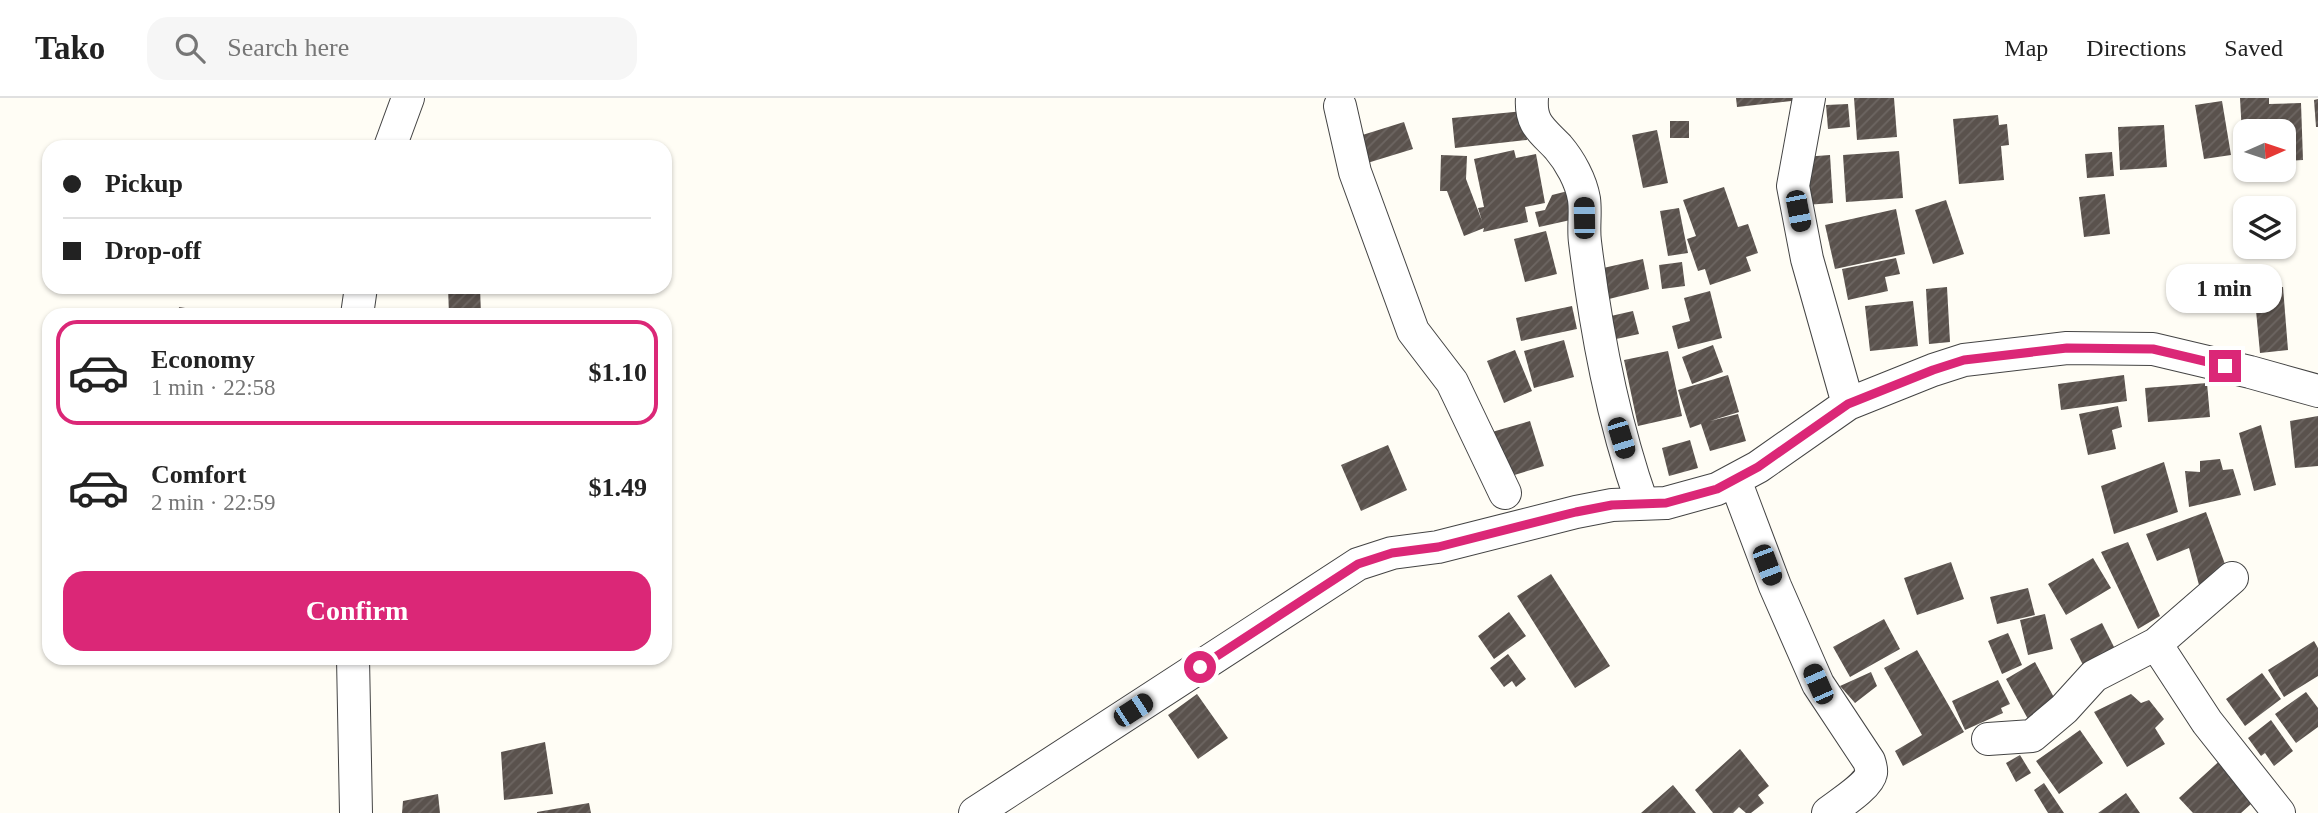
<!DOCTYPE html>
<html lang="en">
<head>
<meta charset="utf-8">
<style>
  :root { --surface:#fff; --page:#f6f6f6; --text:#222; --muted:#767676; --line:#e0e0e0; --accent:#db2777 }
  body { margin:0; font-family:Georgia,serif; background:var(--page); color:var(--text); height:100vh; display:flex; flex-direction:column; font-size:26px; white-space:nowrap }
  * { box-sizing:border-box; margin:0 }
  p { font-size:23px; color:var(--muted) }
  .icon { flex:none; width:38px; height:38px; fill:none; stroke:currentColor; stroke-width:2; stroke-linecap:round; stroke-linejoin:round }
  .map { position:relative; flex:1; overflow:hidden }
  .drawer { position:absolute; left:42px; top:210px; width:630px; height:357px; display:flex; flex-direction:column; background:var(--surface); border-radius:21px; box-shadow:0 2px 5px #0004 }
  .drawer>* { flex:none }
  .top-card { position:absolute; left:42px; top:42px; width:630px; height:154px; border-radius:21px; box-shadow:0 2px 5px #0004; display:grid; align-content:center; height:154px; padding:0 21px; background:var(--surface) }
  .needle { width:46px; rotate:87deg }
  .buttons { position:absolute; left:2233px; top:21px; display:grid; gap:14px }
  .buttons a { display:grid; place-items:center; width:63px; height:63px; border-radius:14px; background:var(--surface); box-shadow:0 2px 5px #0004; font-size:35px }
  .end { position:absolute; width:32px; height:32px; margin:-16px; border:9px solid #db2777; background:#fff; box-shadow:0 0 0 4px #fff }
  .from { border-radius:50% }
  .bubble { position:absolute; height:49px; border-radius:21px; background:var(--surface); box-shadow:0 2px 5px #0004; font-size:23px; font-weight:800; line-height:49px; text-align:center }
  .car { position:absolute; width:21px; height:42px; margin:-21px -10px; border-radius:9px; box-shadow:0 0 5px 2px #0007; background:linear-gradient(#222 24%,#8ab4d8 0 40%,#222 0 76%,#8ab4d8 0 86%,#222 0) }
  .top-card b { display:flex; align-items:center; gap:24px; height:66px; font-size:26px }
  .top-card b+b { border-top:2px solid var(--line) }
  .top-card i { width:18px; height:18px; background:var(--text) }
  ul { padding:12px 0 0; list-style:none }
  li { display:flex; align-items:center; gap:21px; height:105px; margin:0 14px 10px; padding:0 7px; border:4px solid transparent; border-radius:21px }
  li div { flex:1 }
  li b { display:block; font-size:26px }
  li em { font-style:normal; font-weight:800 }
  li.current { border-color:var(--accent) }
  li>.icon { width:63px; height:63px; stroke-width:1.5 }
  .button { display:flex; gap:14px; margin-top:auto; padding:14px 21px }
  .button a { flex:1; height:80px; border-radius:21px; background:var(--accent); color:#fff; font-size:28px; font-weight:800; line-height:80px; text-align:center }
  header { display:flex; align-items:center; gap:42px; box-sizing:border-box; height:98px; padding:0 35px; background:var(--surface); border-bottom:2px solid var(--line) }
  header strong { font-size:33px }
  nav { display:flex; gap:38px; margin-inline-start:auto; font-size:24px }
  .search { width:490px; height:63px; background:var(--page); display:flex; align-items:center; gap:18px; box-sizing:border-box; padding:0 24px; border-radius:21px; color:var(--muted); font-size:26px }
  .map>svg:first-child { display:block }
</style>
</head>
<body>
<header>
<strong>Tako</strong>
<div class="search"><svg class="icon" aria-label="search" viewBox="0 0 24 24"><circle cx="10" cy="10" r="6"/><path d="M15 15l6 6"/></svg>Search here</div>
<nav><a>Map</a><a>Directions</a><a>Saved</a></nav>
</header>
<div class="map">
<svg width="2318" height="715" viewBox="0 0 2318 715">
  <defs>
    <pattern id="building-hatch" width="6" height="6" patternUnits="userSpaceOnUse" patternTransform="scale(1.75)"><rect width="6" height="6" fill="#5a524d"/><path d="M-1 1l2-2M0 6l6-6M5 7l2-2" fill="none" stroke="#6d6662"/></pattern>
  </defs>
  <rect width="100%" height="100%" fill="#fffdf5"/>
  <path fill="url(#building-hatch)" d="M1736,0H1800V2L1737,9Z
    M1854,0H1894L1897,39L1857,42Z
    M2240,0H2269V6L2301,5L2303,62L2284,63V33H2245V54H2243Z
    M2318,1V29H2316L2314,2Z
    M2222,3L2231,57L2204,61L2195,7Z
    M1848,6L1850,29L1828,31L1826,7Z
    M1524,13L1527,42L1455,50L1452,20Z
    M1998,17L1999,27L2007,26L2009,47L2001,48L2004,82L1959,86L1953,21Z
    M1670,23H1689V40H1670Z
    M1404,24L1413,51L1364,66L1356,39Z
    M2164,27L2167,69L2120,72L2118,29Z
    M1657,32L1668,85L1643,90L1632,37Z
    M1514,52L1516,60L1536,56L1545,105L1525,109L1528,124L1483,134L1484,130L1464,138L1447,93H1440L1441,57L1467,58L1466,81L1482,123L1478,110L1484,109L1474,61Z
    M1899,53L1903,100L1846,104L1843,57Z
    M2112,54L2114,78L2087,80L2085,56Z
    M1830,57L1833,105L1805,107L1803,59Z
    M1724,89L1738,129L1748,126L1758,155L1746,159L1751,173L1710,187L1705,171L1698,173L1687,141L1696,138L1683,102Z
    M1568,93L1575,121L1539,129L1535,114L1545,112L1552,97Z
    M2105,96L2110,136L2084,139L2079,99Z
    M1946,102L1964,156L1933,166L1915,112Z
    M1679,110L1688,155L1668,158L1660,113Z
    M1896,111L1905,156L1835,171L1825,127Z
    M1546,133L1557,176L1525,184L1514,141Z
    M1896,160L1900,176L1885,179L1888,193L1848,202L1842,171Z
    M1643,161L1649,191L1597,204L1590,173Z
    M1682,164L1685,188L1662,191L1659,167Z
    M448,189H480L481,217H449Z
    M1947,189L1950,244L1929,246L1926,191Z
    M2283,189L2288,252L2260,255L2254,191Z
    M1710,193L1722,240L1678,251L1672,228L1690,223L1684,200Z
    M1913,203L1918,248L1870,253L1865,208Z
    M1572,208L1577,231L1521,243L1516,220Z
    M179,209L216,215V217H178Z
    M1633,213L1639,236L1607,243L1602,220Z
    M1564,242L1574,279L1534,290L1524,253Z
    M1713,247L1723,274L1692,286L1682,259Z
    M1515,252L1532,293L1504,305L1487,263Z
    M1668,253L1682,318L1638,328L1624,262Z
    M1728,277L1739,314L1710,323L1738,316L1746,343L1710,353L1701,326L1690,330L1678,292Z
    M2124,277L2127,303L2061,312L2058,286Z
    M2207,285L2210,319L2148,324L2145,290Z
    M2118,308L2122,329L2112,332L2116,351L2088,357L2079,316Z
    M2318,318V368L2295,370L2290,323Z
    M1530,323L1544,368L1501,381L1485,336Z
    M2261,327L2276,387L2254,393L2239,335Z
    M1690,342L1698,370L1669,378L1662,350Z
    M1388,347L1407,392L1361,413L1341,367Z
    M2220,361L2223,372L2233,371L2241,397L2189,409L2185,373L2200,374V363Z
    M2164,364L2178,414L2114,436L2101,388Z
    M2206,414L2226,469L2199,487L2189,450L2157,463L2146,436Z
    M2128,444L2160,518L2138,531L2101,454Z
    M2093,460L2111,490L2066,517L2048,486Z
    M1951,464L1964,501L1917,517L1904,480Z
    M1551,476L1610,568L1575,590L1517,498Z
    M2028,490L2035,517L1997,526L1990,499Z
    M1509,514L1526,538L1494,561L1478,538Z
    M2045,516L2053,551L2028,557L2020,522Z
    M1884,521L1900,551L1850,579L1833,549Z
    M2102,525L2115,551L2083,567L2070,541Z
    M2008,535L2022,567L2002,576L1988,543Z
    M2314,543L2318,550V578L2284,599L2268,572Z
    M1917,552L1964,634L1903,668L1895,653L1922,637L1884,570Z
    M1508,556L1526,581L1516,589L1512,583L1504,589L1490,570Z
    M2035,564L2058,607L2029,623L2006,581Z
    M1871,574L1877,588L1855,605L1840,588Z
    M2262,575L2281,601L2245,628L2226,601Z
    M1998,582L2010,606L2001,610L2003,615L1965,632L1952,603Z
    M2306,594L2318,610V629L2296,645L2275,616Z
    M1197,596L1228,640L1198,661L1168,617Z
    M2131,596L2141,605L2149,602L2164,621L2155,630L2165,646L2127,669L2094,614Z
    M2271,622L2293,653L2274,668L2265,655L2261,658L2248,640Z
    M2080,632L2103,665L2059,696L2036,663Z
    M545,644L553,696L504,702L501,654Z
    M1740,651L1769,688L1758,697L1764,705L1751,715H1746L1739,709L1733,715H1713L1695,692Z
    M2020,657L2031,675L2016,684L2006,665Z
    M2226,657L2261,697L2241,715H2193L2179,700Z
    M2044,685L2064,715H2048L2034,692Z
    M1673,687L1696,715H1641Z
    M2126,695L2140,715H2098Z
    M438,696L440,715H402L403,703Z
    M589,705L591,715H537V714Z"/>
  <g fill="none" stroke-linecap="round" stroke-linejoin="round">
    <g stroke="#444" stroke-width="34">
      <path id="street" d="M1532,0C1530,26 1542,32 1558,49C1570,63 1581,83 1584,101C1586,115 1583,130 1585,144C1596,233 1612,320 1642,405
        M1809,0L1793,88L1807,161L1848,306
        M1340,8L1355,74L1413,233L1452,284L1505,395
        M390,49L408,0
        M357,217L361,189
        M1735,382L1775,488L1818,586L1869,663C1870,666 1872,672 1871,675C1869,688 1838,707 1828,715
        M2156,546L2207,624L2279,715
        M353,560L356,715
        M1988,641L2032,638L2064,611L2094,578L2156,546L2232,480
        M975,715L1358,466L1392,455L1438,449L1576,414L1612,407L1666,405L1717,391L1758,369L1848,306L1933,272L1964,262L2067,250L2153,251L2250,274L2318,293"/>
    </g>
    <use href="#street" stroke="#fff" stroke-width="32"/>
  </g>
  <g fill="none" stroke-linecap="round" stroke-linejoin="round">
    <path stroke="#db2777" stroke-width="9" d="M1200,569L1358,466L1392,455L1438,449L1576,414L1612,407L1666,405L1717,391L1758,369L1848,306L1933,272L1964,262L2067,250L2153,251L2225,268"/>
  </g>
</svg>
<div class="buttons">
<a><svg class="needle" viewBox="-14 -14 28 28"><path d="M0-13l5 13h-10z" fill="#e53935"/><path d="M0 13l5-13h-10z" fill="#767676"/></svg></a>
<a><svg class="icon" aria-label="layers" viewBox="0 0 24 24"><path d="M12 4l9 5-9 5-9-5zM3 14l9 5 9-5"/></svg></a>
</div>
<i class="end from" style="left:1200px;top:569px"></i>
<i class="end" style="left:2225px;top:268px"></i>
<div class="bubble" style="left:2166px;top:166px;width:116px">1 min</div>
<i class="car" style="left:1798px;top:113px;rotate:169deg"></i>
<i class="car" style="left:1584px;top:120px;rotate:359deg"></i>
<i class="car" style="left:1621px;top:340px;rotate:163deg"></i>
<i class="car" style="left:1767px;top:467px;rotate:159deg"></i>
<i class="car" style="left:1818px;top:586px;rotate:336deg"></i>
<i class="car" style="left:1133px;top:612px;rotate:57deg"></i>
<div class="top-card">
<b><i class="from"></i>Pickup</b>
<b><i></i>Drop-off</b>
</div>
<section class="drawer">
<ul>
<li class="current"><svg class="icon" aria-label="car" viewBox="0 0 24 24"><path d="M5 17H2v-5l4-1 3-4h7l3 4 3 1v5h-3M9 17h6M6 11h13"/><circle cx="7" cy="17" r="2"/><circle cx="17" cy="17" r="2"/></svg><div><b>Economy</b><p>1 min · 22:58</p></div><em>$1.10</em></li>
<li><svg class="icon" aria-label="car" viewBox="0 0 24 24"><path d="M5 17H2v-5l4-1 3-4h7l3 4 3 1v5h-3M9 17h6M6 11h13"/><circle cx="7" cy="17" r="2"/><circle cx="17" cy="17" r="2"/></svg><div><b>Comfort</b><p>2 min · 22:59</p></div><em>$1.49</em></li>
</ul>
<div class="button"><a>Confirm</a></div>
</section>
</div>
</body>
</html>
